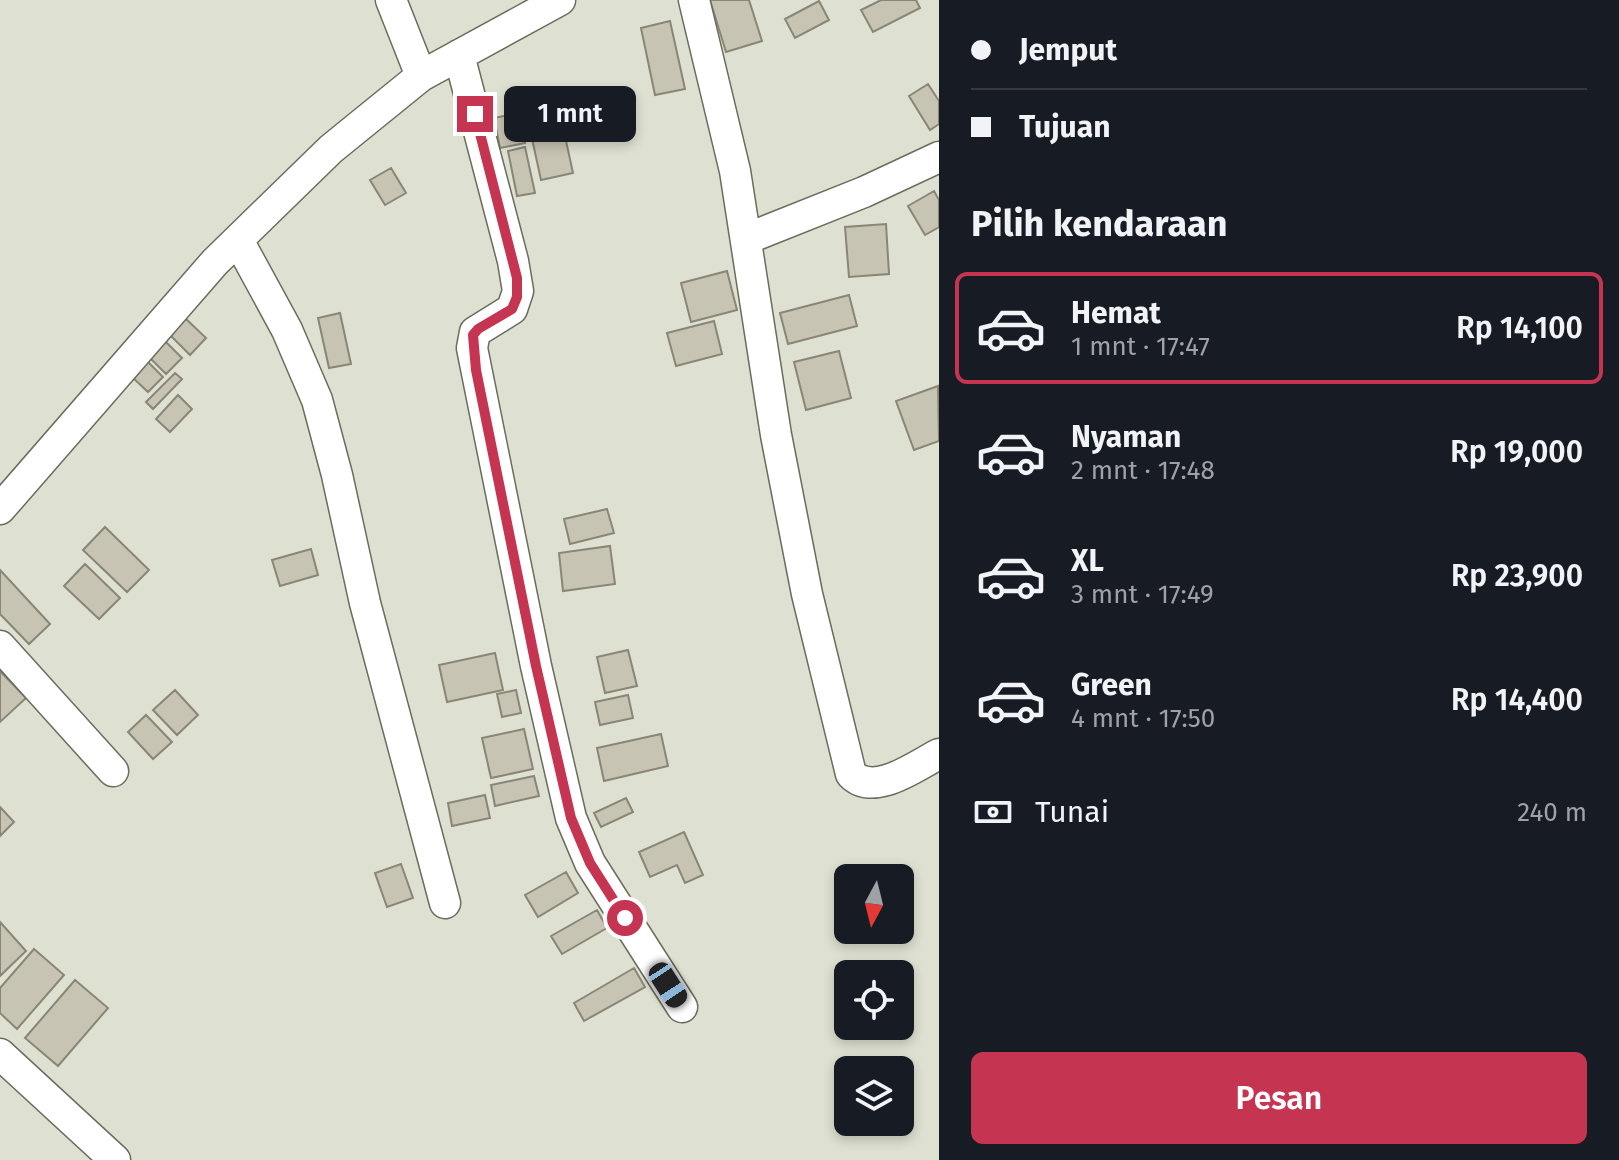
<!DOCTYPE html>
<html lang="id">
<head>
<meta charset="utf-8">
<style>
  :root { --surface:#171b24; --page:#242831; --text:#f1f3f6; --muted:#9ea1a6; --line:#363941; --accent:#c53451 }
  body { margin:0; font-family:"Fira Sans",sans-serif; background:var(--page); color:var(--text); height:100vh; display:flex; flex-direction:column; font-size:30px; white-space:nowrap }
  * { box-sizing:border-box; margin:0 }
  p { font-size:26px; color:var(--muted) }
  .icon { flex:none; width:44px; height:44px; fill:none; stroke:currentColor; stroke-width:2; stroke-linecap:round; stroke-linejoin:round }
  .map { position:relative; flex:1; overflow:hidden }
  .drawer { display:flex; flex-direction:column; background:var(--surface); width:680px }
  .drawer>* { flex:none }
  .guide { display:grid; align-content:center; height:176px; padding:0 32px; background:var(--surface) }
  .needle { width:52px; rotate:187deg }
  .tools { position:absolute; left:834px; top:864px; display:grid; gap:16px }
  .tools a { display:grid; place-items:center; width:80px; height:80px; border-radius:12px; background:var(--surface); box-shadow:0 4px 12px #0003; font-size:40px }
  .end { position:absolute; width:36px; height:36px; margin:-18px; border:10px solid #c53451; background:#fff; box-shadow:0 0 0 4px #fff }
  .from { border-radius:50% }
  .bubble { position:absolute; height:56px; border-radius:12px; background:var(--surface); box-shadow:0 4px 12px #0003; font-size:26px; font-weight:600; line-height:56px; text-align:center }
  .car { position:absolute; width:24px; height:48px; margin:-24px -12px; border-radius:10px; box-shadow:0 0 6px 2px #0007; background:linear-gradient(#222 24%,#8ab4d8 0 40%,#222 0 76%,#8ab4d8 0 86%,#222 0) }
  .guide b { display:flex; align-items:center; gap:28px; height:76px; font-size:30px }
  .guide b+b { border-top:2px solid var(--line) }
  .guide i { width:20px; height:20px; background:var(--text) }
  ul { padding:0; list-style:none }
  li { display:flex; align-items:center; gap:24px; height:112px; margin:0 16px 12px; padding:0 16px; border:4px solid transparent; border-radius:12px }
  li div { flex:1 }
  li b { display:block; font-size:30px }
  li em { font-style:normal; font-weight:600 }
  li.current { border-color:var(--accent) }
  li>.icon { width:72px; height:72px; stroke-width:1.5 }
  h2 { padding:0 32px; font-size:36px; line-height:96px }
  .pay { display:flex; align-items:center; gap:20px; height:88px; padding:0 32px; font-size:30px }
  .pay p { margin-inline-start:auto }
  .action { display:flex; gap:16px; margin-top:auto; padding:16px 32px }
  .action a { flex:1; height:92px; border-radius:12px; background:var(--accent); color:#fff; font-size:32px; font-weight:600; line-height:92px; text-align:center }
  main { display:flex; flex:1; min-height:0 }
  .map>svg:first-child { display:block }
</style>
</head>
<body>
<main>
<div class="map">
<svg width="939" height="1160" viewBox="0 0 939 1160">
  <rect width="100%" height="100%" fill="#dee1d1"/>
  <path fill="#c8c4b4" stroke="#898677" stroke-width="2" d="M710,0H749L762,41L726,52Z
    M881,0H916L920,8L873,32L861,10Z
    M819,1L829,20L795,38L785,19Z
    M670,21L685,89L655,95L641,28Z
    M928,84L939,101V124L930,130L909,96Z
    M558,104L573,173L541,180L526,111Z
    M518,113L525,143L500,148L494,118Z
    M525,147L535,193L517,196L508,151Z
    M391,168L406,193L385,205L370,180Z
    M934,191L939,200V227L925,235L908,206Z
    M886,224L889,274L849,277L845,227Z
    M727,271L737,310L691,322L681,283Z
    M849,295L857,326L788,344L780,313Z
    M340,313L351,364L329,368L318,318Z
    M184,317L206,338L190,355L168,333Z
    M714,321L722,354L676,366L667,333Z
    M165,341L182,358L166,374L149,357Z
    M839,351L851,398L806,410L794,362Z
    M146,360L163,377L148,392L131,376Z
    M175,373L182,379L153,409L146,402Z
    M938,386L939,441L914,450L896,401Z
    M178,395L192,409L170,432L156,419Z
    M607,509L614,533L570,544L564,519Z
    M105,527L149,570L127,592L83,550Z
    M610,546L615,584L563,591L559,553Z
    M311,549L318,575L280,586L272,560Z
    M85,564L120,598L99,619L64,586Z
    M0,570L50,624L29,644L0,614Z
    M628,650L637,686L605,693L597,657Z
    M495,653L503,690L447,702L439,665Z
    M0,671L26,698L0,722Z
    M175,690L198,715L177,735L153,710Z
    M516,690L521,713L502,717L497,694Z
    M628,695L633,718L600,725L595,702Z
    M146,715L172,742L153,759L128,732Z
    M524,729L533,769L491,778L482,738Z
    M661,734L668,766L604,781L597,748Z
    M534,776L539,796L495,806L491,785Z
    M485,795L490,818L452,826L448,803Z
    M626,798L633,812L601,827L594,813Z
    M0,807L14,822L0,836Z
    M684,832L703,875L685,883L677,865L650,877L639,852Z
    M401,864L413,898L387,907L375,873Z
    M566,872L578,893L538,917L525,895Z
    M597,910L607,928L562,954L551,936Z
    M0,922L26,951L0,976Z
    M34,949L64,975L17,1029L0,1013V988Z
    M634,968L645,987L584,1021L574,1003Z
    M75,980L108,1008L58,1066L25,1038Z"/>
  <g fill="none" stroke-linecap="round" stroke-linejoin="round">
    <g stroke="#6a6c5e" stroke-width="33">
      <path id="minor" d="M391,0L421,76
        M694,0L735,171L776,435L807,594L851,774C874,798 917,765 939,754
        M459,55L513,261L518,291L512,309L475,332L472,348L536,666L571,818L590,863L682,1007
        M746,239L864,192L939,157
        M238,240L287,330L317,400L337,475L365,603L445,903
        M0,509L215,262L331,149L421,76L560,0
        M0,646L113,771
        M0,1054L115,1160"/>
    </g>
    <use href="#minor" stroke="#fff" stroke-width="30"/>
  </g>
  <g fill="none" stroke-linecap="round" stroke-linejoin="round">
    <path stroke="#c53451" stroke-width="10" d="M475,114L517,278V297L512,309L478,329L473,335L476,370L536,666L571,818L590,863L625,918"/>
  </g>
</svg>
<div class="tools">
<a><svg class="needle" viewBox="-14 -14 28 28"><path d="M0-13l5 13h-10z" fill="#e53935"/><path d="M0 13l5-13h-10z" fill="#9ea1a6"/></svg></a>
<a><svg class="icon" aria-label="locate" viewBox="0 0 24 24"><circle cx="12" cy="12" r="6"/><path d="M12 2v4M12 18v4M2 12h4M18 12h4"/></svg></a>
<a><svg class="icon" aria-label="layers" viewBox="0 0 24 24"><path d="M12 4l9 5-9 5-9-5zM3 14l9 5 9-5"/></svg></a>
</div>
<i class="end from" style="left:625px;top:918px"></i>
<i class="end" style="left:475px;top:114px"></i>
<div class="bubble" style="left:504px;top:86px;width:132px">1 mnt</div>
<i class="car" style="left:668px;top:985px;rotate:147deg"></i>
</div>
<section class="drawer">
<div class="guide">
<b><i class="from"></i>Jemput</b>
<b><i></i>Tujuan</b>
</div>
<h2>Pilih kendaraan</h2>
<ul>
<li class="current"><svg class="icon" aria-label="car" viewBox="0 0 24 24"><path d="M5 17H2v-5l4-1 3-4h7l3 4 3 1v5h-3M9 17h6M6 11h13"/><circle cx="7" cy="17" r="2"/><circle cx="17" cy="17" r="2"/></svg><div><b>Hemat</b><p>1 mnt · 17:47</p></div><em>Rp 14,100</em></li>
<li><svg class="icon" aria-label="car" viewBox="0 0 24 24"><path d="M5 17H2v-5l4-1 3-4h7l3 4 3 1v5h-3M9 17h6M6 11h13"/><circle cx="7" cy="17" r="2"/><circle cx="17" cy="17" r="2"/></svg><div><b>Nyaman</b><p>2 mnt · 17:48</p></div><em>Rp 19,000</em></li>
<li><svg class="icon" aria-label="car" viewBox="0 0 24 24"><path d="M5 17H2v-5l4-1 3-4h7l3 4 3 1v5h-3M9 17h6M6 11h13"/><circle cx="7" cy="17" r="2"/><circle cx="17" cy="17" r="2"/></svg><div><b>XL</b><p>3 mnt · 17:49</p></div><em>Rp 23,900</em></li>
<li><svg class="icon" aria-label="car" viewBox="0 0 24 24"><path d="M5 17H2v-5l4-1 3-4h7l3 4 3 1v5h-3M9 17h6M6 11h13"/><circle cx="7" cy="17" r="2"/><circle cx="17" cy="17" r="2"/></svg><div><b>Green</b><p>4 mnt · 17:50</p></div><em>Rp 14,400</em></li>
</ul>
<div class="pay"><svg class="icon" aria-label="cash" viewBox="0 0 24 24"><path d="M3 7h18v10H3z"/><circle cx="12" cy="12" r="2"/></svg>Tunai<p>240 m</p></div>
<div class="action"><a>Pesan</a></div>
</section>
</main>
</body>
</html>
